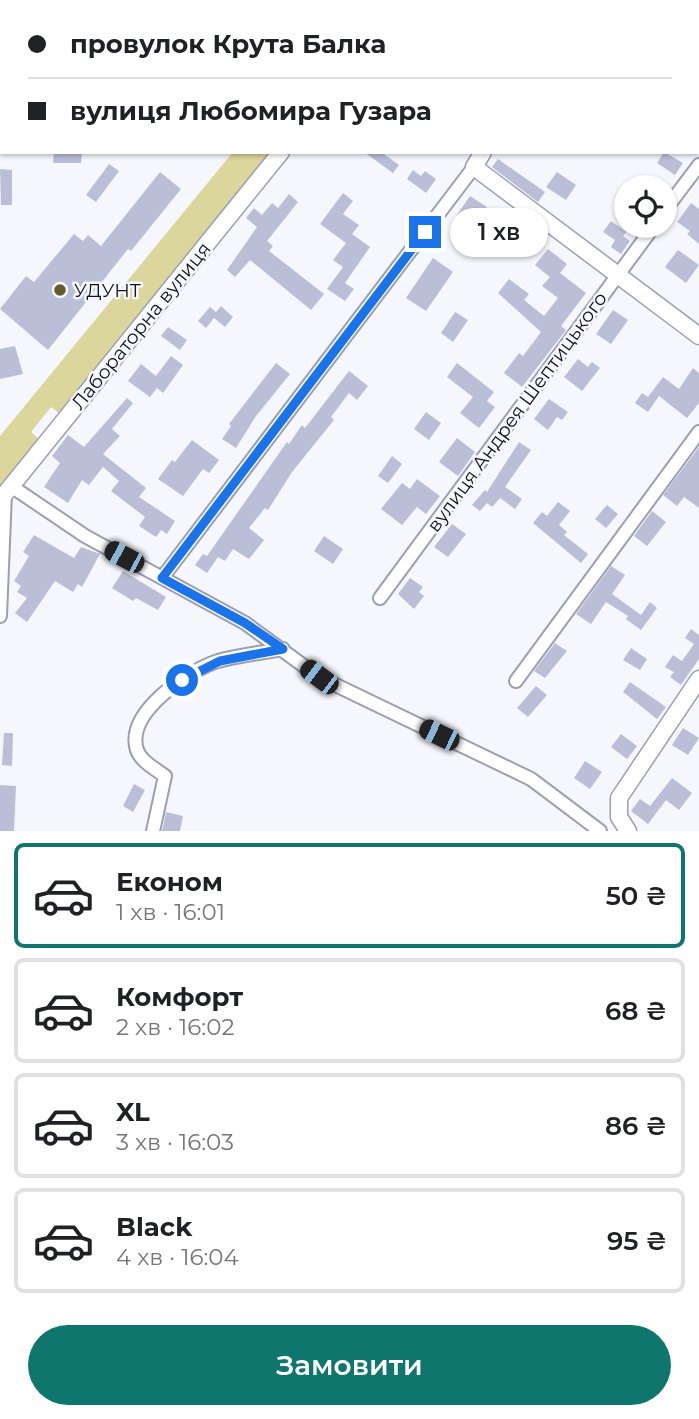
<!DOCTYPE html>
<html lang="uk">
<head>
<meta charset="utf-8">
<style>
  :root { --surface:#fff; --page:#f2f2f2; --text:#202124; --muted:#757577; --line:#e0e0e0; --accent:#0f766e }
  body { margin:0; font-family:Montserrat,sans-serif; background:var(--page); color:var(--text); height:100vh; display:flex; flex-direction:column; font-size:26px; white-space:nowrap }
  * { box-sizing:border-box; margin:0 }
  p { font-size:23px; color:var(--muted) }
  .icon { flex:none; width:38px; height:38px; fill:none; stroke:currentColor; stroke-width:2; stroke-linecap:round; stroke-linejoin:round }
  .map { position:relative; height:831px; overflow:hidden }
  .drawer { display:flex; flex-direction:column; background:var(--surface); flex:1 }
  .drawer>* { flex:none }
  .banner { position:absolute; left:0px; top:0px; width:700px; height:154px; box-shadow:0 2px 5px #0004; display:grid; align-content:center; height:154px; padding:0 28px; background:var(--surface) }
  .fabs { position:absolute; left:614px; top:175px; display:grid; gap:14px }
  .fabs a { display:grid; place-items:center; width:63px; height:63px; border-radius:50%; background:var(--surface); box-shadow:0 2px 5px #0004; font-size:35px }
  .end { position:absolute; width:32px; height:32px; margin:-16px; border:9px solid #1a73e8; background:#fff; box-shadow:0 0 0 4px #fff }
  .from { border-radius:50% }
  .bubble { position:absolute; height:49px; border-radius:24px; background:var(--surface); box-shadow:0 2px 5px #0004; font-size:23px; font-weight:600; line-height:49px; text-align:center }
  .car { position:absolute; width:21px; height:42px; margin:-21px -10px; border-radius:9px; box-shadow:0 0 5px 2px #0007; background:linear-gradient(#222 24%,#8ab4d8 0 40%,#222 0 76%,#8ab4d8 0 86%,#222 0) }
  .banner b { display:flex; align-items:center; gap:24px; height:66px; font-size:26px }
  .banner b+b { border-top:2px solid var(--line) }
  .banner i { width:18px; height:18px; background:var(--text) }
  ul { padding:12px 0 0; list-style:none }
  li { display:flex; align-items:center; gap:21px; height:105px; margin:0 14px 10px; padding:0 14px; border:4px solid var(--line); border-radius:10px }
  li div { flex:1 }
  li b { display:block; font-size:26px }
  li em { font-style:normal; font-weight:600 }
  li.selected { border-color:var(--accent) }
  li>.icon { width:63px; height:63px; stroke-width:1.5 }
  .action { display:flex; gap:14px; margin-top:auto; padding:14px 28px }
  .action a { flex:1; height:80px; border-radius:42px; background:var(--accent); color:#fff; font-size:28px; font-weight:600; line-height:80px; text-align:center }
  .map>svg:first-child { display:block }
</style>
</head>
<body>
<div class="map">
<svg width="699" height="831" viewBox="0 0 699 831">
  <rect width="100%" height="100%" fill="#f6f7fc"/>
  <path fill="#dbd69b" d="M233,152H269L60,414L51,407L31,432L39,439L0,487V436Z"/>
  <path fill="#babfd7" d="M54,152H82L81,163H53Z
    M364,152H381L399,165L393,173Z
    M664,152L683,163L675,175L657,163Z
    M498,159L545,192L538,202L492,167Z
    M109,164L119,171L96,202L86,195Z
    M0,169L12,170V205H1Z
    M413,170L421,176L425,171L436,179L426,193L407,179Z
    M160,172L181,189L131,251L128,249L48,350L0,309L26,276L34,282L74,234L83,241L88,235L101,246Z
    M557,172L576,185L566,200L546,187Z
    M343,193L353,201L343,214L359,225L352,234L370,247L345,283L354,289L345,301L327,289L343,267L333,260L346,243L320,224Z
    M289,194L298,202L267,241L273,246L269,251L324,294L311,310L250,260L235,277L227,270L257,227L246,218L254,208L262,215L272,203L278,208Z
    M470,196L487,207L476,224L498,241L489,252L459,233L464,226L454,219Z
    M691,203L699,209V244L687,234L690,231L677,222Z
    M611,221L626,232L623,236L630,241L621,254L611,247L615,240L603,232Z
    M518,229L531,239L520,254L507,243Z
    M548,249L567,264L560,273L586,293L561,326L566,330L522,387L504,373L519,353L523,356L541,332L498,293L509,279L529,294L524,300L544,316L558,298L542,286L550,277L535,265Z
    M678,250L699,265L686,283L665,267Z
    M433,258L453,272L426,311L406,298Z
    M221,306L233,317L225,327L214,318L206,328L198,321L210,307L216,312Z
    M613,310L628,320L611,344L596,334Z
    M455,312L468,320L453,342L441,333Z
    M168,327L187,340L180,350L161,336Z
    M15,346L23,374L0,379V349Z
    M171,356L183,365L163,393L157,388L150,397L128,381L141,364L156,376Z
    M578,359L588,367L592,362L600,368L582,391L564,377Z
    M276,363L290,374L256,416L236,448L222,439L231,426L229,424Z
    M457,363L494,392L487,401L495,407L479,428L460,413L473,397L447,377Z
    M693,368L699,373V403L687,418L659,396L648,412L635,403L642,393L648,397L663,377L679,389Z
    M349,371L368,386L357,400L349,393L331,417L334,420L292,472L268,510L265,508L249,528L264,540L249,559L233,549L225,561L218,557L207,573L195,565L203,554L207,556L287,442L289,444L302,425L305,428Z
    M127,398L133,403L112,429L120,436L103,454L146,488L139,497L175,521L167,534L161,530L156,537L139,526L145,517L111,491L119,481L103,467L89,485L82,480L68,503L44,487L60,463L52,456L68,435L84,447Z
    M549,399L568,412L562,420L557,417L548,430L534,419Z
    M426,412L441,423L429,440L414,429Z
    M457,438L475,452L458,476L439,462Z
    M192,440L219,460L209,473L203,469L183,496L158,479L172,460L175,462Z
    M519,442L531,450L505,487L522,499L515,509L500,498L492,507L487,503L480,511L472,505L485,490L487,492Z
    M699,447V508L684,497L677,506L663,495Z
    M392,456L402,464L388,483L378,476Z
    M417,479L440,496L426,514L417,507L402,525L381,509L402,483L410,489Z
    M558,502L570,511L559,525L567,532L564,535L588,554L581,563L533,523L542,512L547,516Z
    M607,505L618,514L606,528L595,519Z
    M652,511L666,522L647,546L634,536Z
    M452,524L466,534L448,557L434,547Z
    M34,535L74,558L81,547L100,554L82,587L78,584L73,592L55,581L27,622L15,613L27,598L17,592L21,586L14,581L29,556L23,552Z
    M324,536L343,549L333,564L314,551Z
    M611,566L625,575L612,594L641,615L650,602L657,608L641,630L626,619L628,616L606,602L591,624L576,614Z
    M123,571L166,597L158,610L136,598L133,601L112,588Z
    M410,578L423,587L419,592L424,596L414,609L398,594Z
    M691,629L699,635V659L681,685L670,677L674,672L665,667L673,655L682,661L694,644L685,638Z
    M555,643L567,651L545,678L534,671Z
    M631,648L647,659L640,670L623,660Z
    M630,682L666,707L657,719L623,692Z
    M536,686L547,695L528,717L517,708Z
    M683,728L699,738L688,755L672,745Z
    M4,733H13L12,766L2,765Z
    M621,734L637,746L627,759L611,747Z
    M585,761L602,772L590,789L574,778Z
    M672,778L692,793L679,810L666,800L648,824L631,811L640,799L650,806Z
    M134,784L145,790L133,812L123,806Z
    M0,785L16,786L14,831H0Z
    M166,812L183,816L180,831H162Z"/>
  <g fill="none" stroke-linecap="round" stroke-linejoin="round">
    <g stroke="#9a9fb6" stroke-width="16">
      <path id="street" d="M584,2L585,0
        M665,210L699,165
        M11,486L85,536L245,623L319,677L531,779L600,831
        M162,578L474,167
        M380,598L654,226
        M0,616L5,493
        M516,681L699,432
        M153,831L165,776C154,768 138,760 136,746C129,710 190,670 218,661C239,655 261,653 283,649"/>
    </g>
    <g stroke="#9a9fb6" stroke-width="19">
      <path id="secondary" d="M451,0L453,2
        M382,2L383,0
        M483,152L474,167L699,336
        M0,500L281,152
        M628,831L619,817V798L699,679"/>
    </g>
    <use href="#street" stroke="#fff" stroke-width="12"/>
    <use href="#secondary" stroke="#fff" stroke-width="16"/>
  </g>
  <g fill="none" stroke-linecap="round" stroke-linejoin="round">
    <path stroke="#1a73e8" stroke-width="9" d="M182,680L220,661L283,649L245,623L162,578L425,232"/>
  </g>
  <circle fill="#615c29" stroke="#f6f7fc" stroke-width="2.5" cx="60" cy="290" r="7"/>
  <g text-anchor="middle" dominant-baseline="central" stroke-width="5" stroke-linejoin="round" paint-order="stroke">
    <g font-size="19" fill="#11121b" stroke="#f6f7fc" text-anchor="start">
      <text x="74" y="290">УДУНТ</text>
    </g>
    <g font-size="19" fill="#11121b" stroke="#f6f7fc">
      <text transform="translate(141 326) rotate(-51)">Лабораторна вулиця</text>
      <text transform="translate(517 412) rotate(-54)">вулиця Андрея Шептицького</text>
    </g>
  </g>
</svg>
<div class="fabs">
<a><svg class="icon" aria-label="locate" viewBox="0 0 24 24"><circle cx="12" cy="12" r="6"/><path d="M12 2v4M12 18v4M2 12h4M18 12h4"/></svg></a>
</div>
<i class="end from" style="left:182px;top:680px"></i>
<i class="end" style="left:425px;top:232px"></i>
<div class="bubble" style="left:450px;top:208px;width:98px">1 хв</div>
<i class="car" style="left:124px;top:557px;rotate:298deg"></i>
<i class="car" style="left:319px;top:677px;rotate:307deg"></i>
<i class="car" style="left:439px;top:735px;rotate:296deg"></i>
<div class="banner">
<b><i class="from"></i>провулок Крута Балка</b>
<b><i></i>вулиця Любомира Гузара</b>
</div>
</div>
<section class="drawer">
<ul>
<li class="selected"><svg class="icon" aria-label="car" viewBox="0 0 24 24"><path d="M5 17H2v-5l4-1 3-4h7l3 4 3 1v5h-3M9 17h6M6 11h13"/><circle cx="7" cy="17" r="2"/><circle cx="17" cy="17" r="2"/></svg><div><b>Економ</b><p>1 хв · 16:01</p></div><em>50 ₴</em></li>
<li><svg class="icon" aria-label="car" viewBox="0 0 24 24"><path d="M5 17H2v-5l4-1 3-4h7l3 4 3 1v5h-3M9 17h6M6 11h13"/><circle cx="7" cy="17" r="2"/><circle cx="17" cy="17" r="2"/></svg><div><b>Комфорт</b><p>2 хв · 16:02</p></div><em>68 ₴</em></li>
<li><svg class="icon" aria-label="car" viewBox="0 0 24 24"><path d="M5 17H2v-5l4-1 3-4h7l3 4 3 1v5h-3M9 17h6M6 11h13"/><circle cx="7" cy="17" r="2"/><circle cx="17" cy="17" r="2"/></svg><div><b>XL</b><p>3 хв · 16:03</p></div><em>86 ₴</em></li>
<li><svg class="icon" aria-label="car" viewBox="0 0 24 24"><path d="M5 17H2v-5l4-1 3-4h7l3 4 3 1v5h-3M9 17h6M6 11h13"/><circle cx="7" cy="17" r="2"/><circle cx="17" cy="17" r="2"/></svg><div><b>Black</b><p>4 хв · 16:04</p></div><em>95 ₴</em></li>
</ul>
<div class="action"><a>Замовити</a></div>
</section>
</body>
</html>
